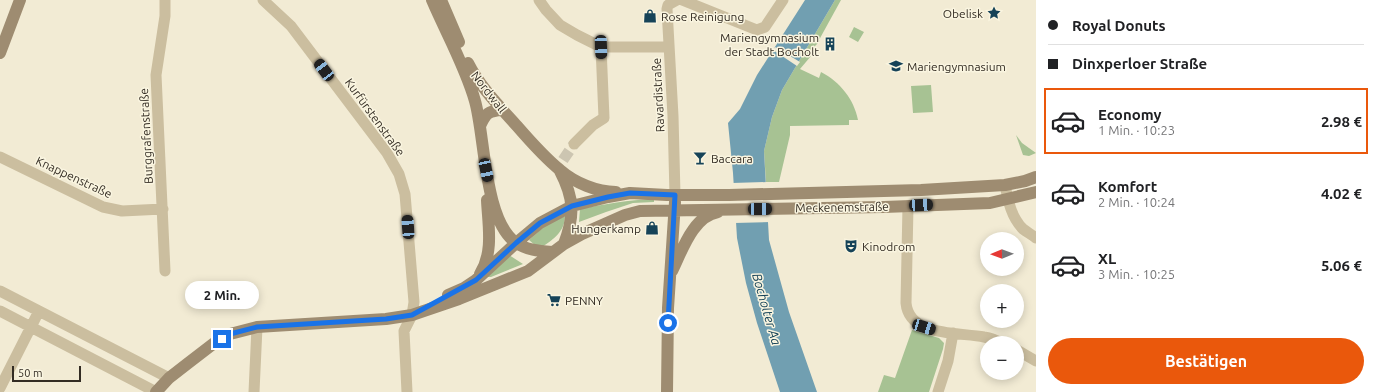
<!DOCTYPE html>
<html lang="de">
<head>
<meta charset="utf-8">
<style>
  :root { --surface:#fff; --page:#f2f2f2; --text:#202124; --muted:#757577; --line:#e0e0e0; --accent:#ea580c }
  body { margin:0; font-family:Ubuntu,sans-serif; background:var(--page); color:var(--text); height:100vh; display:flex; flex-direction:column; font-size:15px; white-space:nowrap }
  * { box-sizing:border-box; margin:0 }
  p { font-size:13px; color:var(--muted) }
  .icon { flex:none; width:22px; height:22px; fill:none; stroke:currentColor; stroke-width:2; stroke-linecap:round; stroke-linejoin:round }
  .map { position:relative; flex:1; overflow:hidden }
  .sheet { display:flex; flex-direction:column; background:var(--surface); width:340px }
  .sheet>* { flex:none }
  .top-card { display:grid; align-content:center; height:88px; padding:0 12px; background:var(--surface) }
  .needle { width:26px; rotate:269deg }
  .fabs { position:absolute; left:980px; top:232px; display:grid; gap:8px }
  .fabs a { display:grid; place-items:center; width:44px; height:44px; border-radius:50%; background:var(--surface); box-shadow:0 2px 10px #0003; font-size:20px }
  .scale { position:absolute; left:12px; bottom:10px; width:69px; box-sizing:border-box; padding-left:4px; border:2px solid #332c23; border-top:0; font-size:11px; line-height:14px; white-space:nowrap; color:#332c23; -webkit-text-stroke:3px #faf5e0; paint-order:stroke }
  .end { position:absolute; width:18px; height:18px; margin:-9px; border:5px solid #1a73e8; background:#fff; box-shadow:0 0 0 2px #fff }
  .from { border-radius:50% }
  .bubble { position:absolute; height:28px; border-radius:14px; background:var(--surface); box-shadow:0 2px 10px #0003; font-size:13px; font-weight:600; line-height:28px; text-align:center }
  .car { position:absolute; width:12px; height:24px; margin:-12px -6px; border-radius:5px; box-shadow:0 0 3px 1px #0007; background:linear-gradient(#222 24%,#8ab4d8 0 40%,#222 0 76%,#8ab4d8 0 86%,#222 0) }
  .top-card b { display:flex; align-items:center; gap:14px; height:38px; font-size:15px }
  .top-card b+b { border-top:1px solid var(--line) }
  .top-card i { width:10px; height:10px; background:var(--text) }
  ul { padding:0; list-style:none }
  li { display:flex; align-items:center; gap:12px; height:66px; margin:0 8px 6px; padding:0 4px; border:2px solid transparent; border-radius:0px }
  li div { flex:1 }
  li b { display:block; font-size:15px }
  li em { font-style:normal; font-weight:600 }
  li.on { border-color:var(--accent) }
  li>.icon { width:36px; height:36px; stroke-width:1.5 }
  .cta { display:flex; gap:8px; margin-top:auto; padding:8px 12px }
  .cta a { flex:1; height:46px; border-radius:24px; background:var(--accent); color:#fff; font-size:16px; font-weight:600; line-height:46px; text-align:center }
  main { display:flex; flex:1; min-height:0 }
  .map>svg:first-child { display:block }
</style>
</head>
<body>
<main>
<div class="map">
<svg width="1036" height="392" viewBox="0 0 1036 392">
  <rect width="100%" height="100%" fill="#f2ebd4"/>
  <path fill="#a7c293" d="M835,0H841L819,40L820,41L814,47L817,49L800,69L819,78L821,72C840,82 854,99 858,120H849V125L790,126V135L779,182H766L764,151L772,117L782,90Z
    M854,27L864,32L858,42L849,37Z
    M931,85L933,112L913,113L911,86Z
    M1016,135L1022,143L1036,153L1029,156L1023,155Z
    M654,199V202L633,203L606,212L579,222L580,209C605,204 628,200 654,199Z
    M565,216C565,231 554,239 542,247L536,246L529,240L547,224Z
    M509,255L523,264L491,277H487Z
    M912,330L939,338L944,343L943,349L929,392H878L884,375L895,378Z"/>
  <path fill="#719fb1" d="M805,0H835L782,90L772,117L764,151L769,240L789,312L817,392H780L757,323L746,283L737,238L733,173L728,123L740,109L757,75Z"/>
  <path fill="#f2ebd4" d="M775,47L800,62L797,66L773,50Z
    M768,182L771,222L734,223L732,183Z"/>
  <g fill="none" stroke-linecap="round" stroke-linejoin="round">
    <path stroke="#ccc5b1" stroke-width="11" stroke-dasharray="11 5.5" stroke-linecap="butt" d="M563,160L574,144"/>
    <path stroke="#cbbe9f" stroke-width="11" d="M263,0L291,26L387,153L399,174L405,194L414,302L412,315L404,331L407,392
      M539,0L546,10L560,25L577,35L601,47H669
      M682,0L757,30L765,27L783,0
      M574,144L593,125L604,118L601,47
      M0,157L103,207L122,211L163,209
      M1005,185C1008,200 1011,217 1023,229C1027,232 1032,235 1036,238
      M675,195L673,116L667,9L668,5L677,0
      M908,206L906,303C909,337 959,332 984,337C990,338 996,340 1001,343
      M165,271L156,75L165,16V0
      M0,291L169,378
      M0,311L156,392
      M1017,350L1036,361
      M0,388L39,311
      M254,392L257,327
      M938,392L948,361L953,333"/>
    <path stroke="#9e8c71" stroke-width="12" d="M432,0C446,33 465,66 475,101C485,136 484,219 515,242C526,250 539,251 552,252
      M441,0L459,42
      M0,53L20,0
      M468,63C480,87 499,106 517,126C530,141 544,157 560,170C575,183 597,192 616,192
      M480,126C486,113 488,111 502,110
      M560,171C574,198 575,215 564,244
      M672,271C682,251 693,216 718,212
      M480,274C494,252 488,224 487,200
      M448,295L464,288L476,280L516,243L540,223L572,206L608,197L630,193L667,195H729L921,190L1005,185L1025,181L1036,177
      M156,392L169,378L187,364L213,344L230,334L257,327L386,319L412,315L459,299L528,271L564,244L582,234L625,215L640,211L884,207L990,203L1036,192
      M667,392L668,308L675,202"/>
  </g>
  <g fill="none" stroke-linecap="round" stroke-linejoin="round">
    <path stroke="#1a73e8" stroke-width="5" d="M222,339L230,334L257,327L386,319L412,315L476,280L516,243L540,223L572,206L608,197L630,193L675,195L668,323"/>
  </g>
  <defs>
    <g id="sight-bare" transform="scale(1.08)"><path d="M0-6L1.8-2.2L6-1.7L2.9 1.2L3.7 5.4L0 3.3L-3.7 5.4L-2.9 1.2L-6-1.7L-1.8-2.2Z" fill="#164358" stroke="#faf5e0" stroke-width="2.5" paint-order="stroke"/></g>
    <g id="shop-bare" transform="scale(1.08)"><path d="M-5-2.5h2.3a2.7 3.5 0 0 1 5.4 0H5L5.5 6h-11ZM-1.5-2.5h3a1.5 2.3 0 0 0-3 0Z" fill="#164358" stroke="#faf5e0" stroke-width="2.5" paint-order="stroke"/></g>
    <g id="building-bare" transform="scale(1.08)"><path d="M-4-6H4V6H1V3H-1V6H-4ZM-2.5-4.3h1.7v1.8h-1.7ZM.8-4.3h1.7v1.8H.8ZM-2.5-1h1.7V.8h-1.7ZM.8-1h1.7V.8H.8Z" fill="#164358" stroke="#faf5e0" stroke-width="2.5" paint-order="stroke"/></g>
    <g id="school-bare" transform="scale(1.08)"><path d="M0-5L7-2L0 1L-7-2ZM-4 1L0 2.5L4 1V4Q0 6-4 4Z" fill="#164358" stroke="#faf5e0" stroke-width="2.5" paint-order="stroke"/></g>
    <g id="bar-bare" transform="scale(1.08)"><path d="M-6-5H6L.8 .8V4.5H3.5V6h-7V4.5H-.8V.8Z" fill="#164358" stroke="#faf5e0" stroke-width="2.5" paint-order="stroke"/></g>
    <g id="theatre-bare" transform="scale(1.08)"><path d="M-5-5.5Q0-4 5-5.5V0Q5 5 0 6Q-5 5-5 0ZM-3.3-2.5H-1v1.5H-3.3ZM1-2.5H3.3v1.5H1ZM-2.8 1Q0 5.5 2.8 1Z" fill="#164358" stroke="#faf5e0" stroke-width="2.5" paint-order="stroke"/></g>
    <g id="supermarket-bare" transform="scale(1.08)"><path d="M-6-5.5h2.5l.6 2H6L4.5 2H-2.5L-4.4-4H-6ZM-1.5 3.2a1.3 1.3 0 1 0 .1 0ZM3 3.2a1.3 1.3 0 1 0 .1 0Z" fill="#164358" stroke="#faf5e0" stroke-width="2.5" paint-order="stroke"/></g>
  </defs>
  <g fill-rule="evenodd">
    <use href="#sight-bare" x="994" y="13"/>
    <use href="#shop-bare" x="650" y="16"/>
    <use href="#building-bare" x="830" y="44"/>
    <use href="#school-bare" x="896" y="66"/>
    <use href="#bar-bare" x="700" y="158"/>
    <use href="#shop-bare" x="652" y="228"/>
    <use href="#theatre-bare" x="851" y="246"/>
    <use href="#supermarket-bare" x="554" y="300"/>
  </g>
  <g text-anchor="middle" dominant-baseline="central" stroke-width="3" stroke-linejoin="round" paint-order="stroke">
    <g font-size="12" fill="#332c23" stroke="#faf5e0" text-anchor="start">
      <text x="983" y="13" text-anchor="end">Obelisk</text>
      <text x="661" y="16">Rose Reinigung</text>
      <text x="819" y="37" text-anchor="end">Mariengymnasium<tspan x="819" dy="14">der Stadt Bocholt</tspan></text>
      <text x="907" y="66">Mariengymnasium</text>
      <text x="711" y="158">Baccara</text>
      <text x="641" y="228" text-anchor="end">Hungerkamp</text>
      <text x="862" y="246">Kinodrom</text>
      <text x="565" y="300">PENNY</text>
    </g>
    <g font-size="12" fill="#332c23" stroke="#faf5e0">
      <text transform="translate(489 92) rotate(52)">Nordwall</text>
      <text transform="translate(658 95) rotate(-93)">Ravardistraße</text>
      <text transform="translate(375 117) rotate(54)">Kurfürstenstraße</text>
      <text transform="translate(146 136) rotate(-93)">Burggrafenstraße</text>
      <text transform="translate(74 177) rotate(25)">Knappenstraße</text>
      <text transform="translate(842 207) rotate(-1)">Meckenemstraße</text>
    </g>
    <g font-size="13" font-style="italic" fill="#164358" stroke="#faf5e0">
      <text transform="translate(767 309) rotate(74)">Bocholter Aa</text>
    </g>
  </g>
</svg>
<div class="fabs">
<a><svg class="needle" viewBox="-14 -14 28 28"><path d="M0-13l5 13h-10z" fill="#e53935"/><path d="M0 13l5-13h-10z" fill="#757577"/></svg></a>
<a>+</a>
<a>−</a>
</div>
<div class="scale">50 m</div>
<i class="end from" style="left:668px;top:323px"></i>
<i class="end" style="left:222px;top:339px"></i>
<div class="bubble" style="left:185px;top:281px;width:74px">2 Min.</div>
<i class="car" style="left:601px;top:47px;rotate:178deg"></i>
<i class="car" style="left:324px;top:70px;rotate:323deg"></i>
<i class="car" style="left:486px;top:170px;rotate:168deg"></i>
<i class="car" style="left:921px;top:205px;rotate:87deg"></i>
<i class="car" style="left:760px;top:209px;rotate:89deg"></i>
<i class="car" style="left:408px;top:227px;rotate:356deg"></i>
<i class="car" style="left:924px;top:327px;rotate:107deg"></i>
</div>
<section class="sheet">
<div class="top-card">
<b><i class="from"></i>Royal Donuts</b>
<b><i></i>Dinxperloer Straße</b>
</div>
<ul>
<li class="on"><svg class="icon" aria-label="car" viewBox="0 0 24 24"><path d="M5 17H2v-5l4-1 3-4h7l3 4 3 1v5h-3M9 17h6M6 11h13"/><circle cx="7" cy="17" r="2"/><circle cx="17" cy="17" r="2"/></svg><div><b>Economy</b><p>1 Min. · 10:23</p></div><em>2.98 €</em></li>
<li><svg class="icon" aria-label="car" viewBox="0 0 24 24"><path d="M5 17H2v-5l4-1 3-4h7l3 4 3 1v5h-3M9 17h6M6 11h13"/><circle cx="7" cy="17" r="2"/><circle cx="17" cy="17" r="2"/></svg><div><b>Komfort</b><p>2 Min. · 10:24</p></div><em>4.02 €</em></li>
<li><svg class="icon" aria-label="car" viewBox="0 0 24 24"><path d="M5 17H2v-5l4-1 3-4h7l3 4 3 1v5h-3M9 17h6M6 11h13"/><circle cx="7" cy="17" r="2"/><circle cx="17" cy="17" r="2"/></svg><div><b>XL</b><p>3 Min. · 10:25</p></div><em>5.06 €</em></li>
</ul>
<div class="cta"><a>Bestätigen</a></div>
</section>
</main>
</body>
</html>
